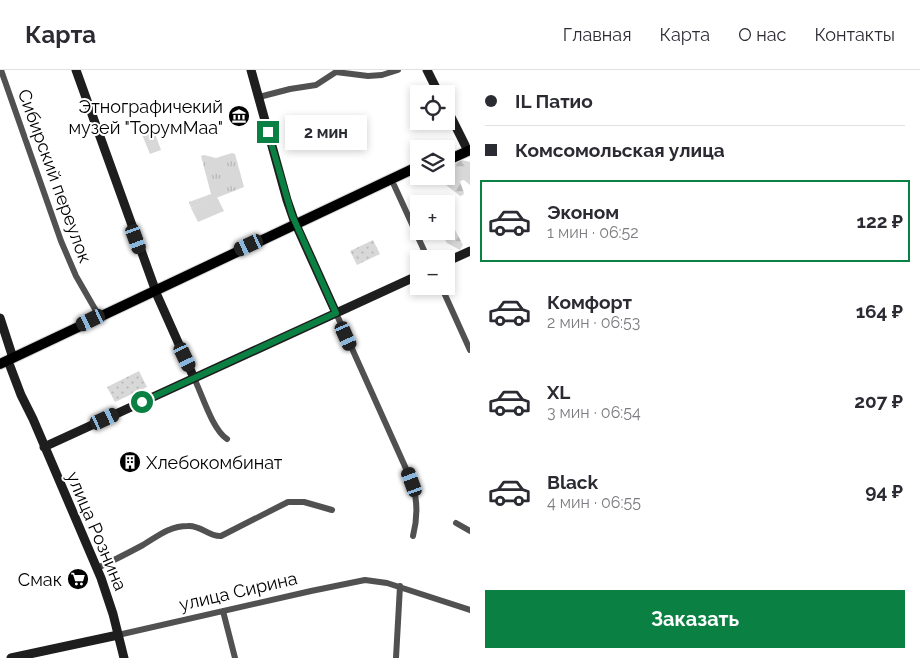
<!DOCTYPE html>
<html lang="ru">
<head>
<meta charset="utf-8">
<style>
  :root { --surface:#fff; --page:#f2f2f3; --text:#2b2b33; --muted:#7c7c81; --line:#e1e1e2; --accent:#0b8043 }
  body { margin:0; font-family:Raleway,sans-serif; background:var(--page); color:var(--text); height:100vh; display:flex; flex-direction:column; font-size:19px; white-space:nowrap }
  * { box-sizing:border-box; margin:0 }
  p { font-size:16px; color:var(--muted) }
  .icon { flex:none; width:28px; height:28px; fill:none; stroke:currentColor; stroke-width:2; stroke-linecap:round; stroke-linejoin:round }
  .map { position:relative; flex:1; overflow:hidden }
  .panel { display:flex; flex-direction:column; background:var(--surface); width:450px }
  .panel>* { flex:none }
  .hud { display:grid; align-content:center; height:110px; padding:0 15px; background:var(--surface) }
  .fabs { position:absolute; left:410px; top:15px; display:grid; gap:10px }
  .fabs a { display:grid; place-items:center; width:45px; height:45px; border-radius:0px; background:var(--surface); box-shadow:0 2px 8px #0003; font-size:25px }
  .end { position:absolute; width:22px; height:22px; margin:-11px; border:6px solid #0b8043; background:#fff; box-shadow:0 0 0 2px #fff }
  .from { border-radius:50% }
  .bubble { position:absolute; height:35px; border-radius:0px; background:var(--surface); box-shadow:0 2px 8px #0003; font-size:16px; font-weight:700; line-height:35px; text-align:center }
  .car { position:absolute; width:15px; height:30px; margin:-15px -8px; border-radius:6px; box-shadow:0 0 4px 1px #0007; background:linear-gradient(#222 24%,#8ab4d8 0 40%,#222 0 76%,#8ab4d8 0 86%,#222 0) }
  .hud b { display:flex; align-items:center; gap:18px; height:48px; font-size:19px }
  .hud b+b { border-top:1px solid var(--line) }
  .hud i { width:12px; height:12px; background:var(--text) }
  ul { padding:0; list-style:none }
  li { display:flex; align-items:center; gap:15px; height:82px; margin:0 10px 8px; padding:0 5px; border:2px solid transparent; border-radius:0px }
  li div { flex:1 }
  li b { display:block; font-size:19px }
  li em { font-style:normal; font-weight:700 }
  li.active { border-color:var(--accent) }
  li>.icon { width:45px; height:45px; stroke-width:1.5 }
  .button { display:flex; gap:10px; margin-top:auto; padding:10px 15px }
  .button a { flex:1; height:58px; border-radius:0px; background:var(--accent); color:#fff; font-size:20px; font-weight:700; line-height:58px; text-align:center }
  header { display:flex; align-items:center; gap:30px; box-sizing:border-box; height:70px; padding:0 25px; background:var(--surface); border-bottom:1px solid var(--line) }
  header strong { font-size:24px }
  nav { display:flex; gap:28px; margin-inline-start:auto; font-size:18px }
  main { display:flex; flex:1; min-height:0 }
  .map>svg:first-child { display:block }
</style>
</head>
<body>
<header>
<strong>Карта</strong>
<nav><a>Главная</a><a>Карта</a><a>О нас</a><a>Контакты</a></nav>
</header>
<main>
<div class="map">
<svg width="470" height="588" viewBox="0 0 470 588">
  <defs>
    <pattern id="grass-tufts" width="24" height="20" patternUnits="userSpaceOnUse" patternTransform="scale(1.25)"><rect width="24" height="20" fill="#d8d8d8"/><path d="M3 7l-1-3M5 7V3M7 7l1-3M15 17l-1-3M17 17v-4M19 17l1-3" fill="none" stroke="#b8b8b8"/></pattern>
    <pattern id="forest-firs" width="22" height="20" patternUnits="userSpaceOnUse" patternTransform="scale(1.25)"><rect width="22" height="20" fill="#d8d8d8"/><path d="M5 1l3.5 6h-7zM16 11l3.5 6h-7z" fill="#b8b8b8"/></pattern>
    <pattern id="park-dots" width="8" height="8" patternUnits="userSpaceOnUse" patternTransform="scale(1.25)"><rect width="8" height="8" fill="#d8d8d8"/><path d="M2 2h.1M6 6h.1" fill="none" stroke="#b8b8b8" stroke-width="1.8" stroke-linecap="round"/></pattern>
  </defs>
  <rect width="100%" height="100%" fill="#fff"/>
  <path fill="url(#grass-tufts)" d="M232,83L235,84L244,117L191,138L189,132L211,124L201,86L204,85L216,88Z"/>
  <path fill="url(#forest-firs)" d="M462,90L470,92V115L464,110L460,111L464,123L463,125L460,126L446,115V97Z
    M446,145L453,149L454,158L463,175L460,180L447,173L440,161H446Z"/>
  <path fill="url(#park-dots)" d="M373,170L380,184L357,195L350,181Z
    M139,301L147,317L115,332L107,317Z"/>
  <path fill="#d8d8d8" d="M153,58L161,80L150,84L141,62Z
    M217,127L224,141L198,152L191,138Z"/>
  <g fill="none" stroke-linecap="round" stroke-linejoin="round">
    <g stroke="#dbdbdb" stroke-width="12">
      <path id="primary" d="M446,91L470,80
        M0,294L419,96"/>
    </g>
    <path stroke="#515151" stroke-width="6" d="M1,0L61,171L76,206L99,246
      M259,27L290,19L316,15L336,2L368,6L382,5L398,0
      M394,115L428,189
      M441,216L470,280
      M336,243L412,412C418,431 418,447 413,466
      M194,308C202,324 212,359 227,369
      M456,453L470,461
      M97,498C113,491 128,483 143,475C158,466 169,456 188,456C201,455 209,467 221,466L288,432H304L332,440
      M223,541L235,588
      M118,565L311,521L365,510L387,513L470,540
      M396,588L400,516"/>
    <path stroke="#1e1e1e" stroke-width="9" d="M76,0L155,219
      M251,0L287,130L295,153
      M427,0L439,24
      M446,37L465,75
      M298,159L336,243
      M446,192L470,181
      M157,225L194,308
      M0,248L13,288
      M10,296L21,325L33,349L101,508L113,544L124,588
      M44,377L419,205
      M11,588L118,565"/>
    <use href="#primary" stroke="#000" stroke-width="10"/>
  </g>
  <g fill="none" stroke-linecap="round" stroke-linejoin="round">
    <path stroke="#0b8043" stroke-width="6" d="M142,332L336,243L292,145L268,62"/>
  </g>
  <defs>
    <g id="museum-disc" transform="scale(1.125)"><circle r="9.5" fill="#000" stroke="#fff"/><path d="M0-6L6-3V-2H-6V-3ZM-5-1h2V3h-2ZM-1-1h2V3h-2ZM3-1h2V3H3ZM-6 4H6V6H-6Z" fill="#fff"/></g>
    <g id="building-disc" transform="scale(1.125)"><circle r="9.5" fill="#000" stroke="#fff"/><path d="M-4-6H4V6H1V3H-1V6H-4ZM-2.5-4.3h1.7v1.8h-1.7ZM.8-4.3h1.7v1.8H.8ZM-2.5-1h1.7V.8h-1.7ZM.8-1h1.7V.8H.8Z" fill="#fff"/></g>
    <g id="supermarket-disc" transform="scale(1.125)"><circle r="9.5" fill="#000" stroke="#fff"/><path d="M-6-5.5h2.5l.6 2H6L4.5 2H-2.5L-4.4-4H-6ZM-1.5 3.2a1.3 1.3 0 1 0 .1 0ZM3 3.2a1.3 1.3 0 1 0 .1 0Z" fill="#fff"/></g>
  </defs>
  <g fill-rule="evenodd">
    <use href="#museum-disc" x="239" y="46"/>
    <use href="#building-disc" x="130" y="392"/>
    <use href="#supermarket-disc" x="78" y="509"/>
  </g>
  <g text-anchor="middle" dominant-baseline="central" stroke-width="4" stroke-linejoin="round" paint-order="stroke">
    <g font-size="18" fill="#000" stroke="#fff" text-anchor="end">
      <text x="223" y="36">Этнографичекий<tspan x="223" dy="21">музей "ТорумМаа"</tspan></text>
      <text x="146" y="392" text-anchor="start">Хлебокомбинат</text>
      <text x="62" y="509">Смак</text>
    </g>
    <g font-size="18" fill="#000" stroke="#fff">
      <text transform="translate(55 106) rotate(70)">Сибирский переулок</text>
      <text transform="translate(97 461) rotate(67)">улица Рознина</text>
      <text transform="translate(238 521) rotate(-13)">улица Сирина</text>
    </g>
  </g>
</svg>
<div class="fabs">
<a><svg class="icon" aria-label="locate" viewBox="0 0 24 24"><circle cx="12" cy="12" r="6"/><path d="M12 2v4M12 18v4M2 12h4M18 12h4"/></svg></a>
<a><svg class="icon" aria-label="layers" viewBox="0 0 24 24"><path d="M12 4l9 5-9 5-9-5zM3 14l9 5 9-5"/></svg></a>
<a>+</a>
<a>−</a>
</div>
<i class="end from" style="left:142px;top:332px"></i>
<i class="end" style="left:268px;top:62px"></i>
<div class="bubble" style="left:285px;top:45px;width:82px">2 мин</div>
<i class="car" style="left:136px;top:169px;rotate:160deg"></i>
<i class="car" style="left:249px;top:175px;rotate:245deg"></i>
<i class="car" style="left:91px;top:250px;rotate:244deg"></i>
<i class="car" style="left:346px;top:266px;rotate:156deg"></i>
<i class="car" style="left:185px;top:287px;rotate:155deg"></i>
<i class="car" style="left:105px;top:349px;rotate:65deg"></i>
<i class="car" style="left:412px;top:412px;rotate:340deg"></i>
</div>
<section class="panel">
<div class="hud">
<b><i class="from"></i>IL Патио</b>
<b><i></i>Комсомольская улица</b>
</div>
<ul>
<li class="active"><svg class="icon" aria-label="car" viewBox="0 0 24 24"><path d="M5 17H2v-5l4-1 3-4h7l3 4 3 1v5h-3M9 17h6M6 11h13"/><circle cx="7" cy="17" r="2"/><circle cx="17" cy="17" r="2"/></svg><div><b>Эконом</b><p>1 мин · 06:52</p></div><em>122 ₽</em></li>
<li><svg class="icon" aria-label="car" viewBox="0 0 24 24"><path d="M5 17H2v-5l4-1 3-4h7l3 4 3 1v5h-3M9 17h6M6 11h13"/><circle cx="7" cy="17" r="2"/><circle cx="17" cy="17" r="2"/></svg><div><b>Комфорт</b><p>2 мин · 06:53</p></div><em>164 ₽</em></li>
<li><svg class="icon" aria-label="car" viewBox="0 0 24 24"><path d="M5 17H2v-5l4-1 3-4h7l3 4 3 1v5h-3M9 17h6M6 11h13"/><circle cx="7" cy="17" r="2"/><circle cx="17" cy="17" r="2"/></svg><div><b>XL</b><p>3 мин · 06:54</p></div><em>207 ₽</em></li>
<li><svg class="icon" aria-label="car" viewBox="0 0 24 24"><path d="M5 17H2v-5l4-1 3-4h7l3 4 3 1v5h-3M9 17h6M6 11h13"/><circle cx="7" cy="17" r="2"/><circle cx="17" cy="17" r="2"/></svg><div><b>Black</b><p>4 мин · 06:55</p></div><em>94 ₽</em></li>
</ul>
<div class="button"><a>Заказать</a></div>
</section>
</main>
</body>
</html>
